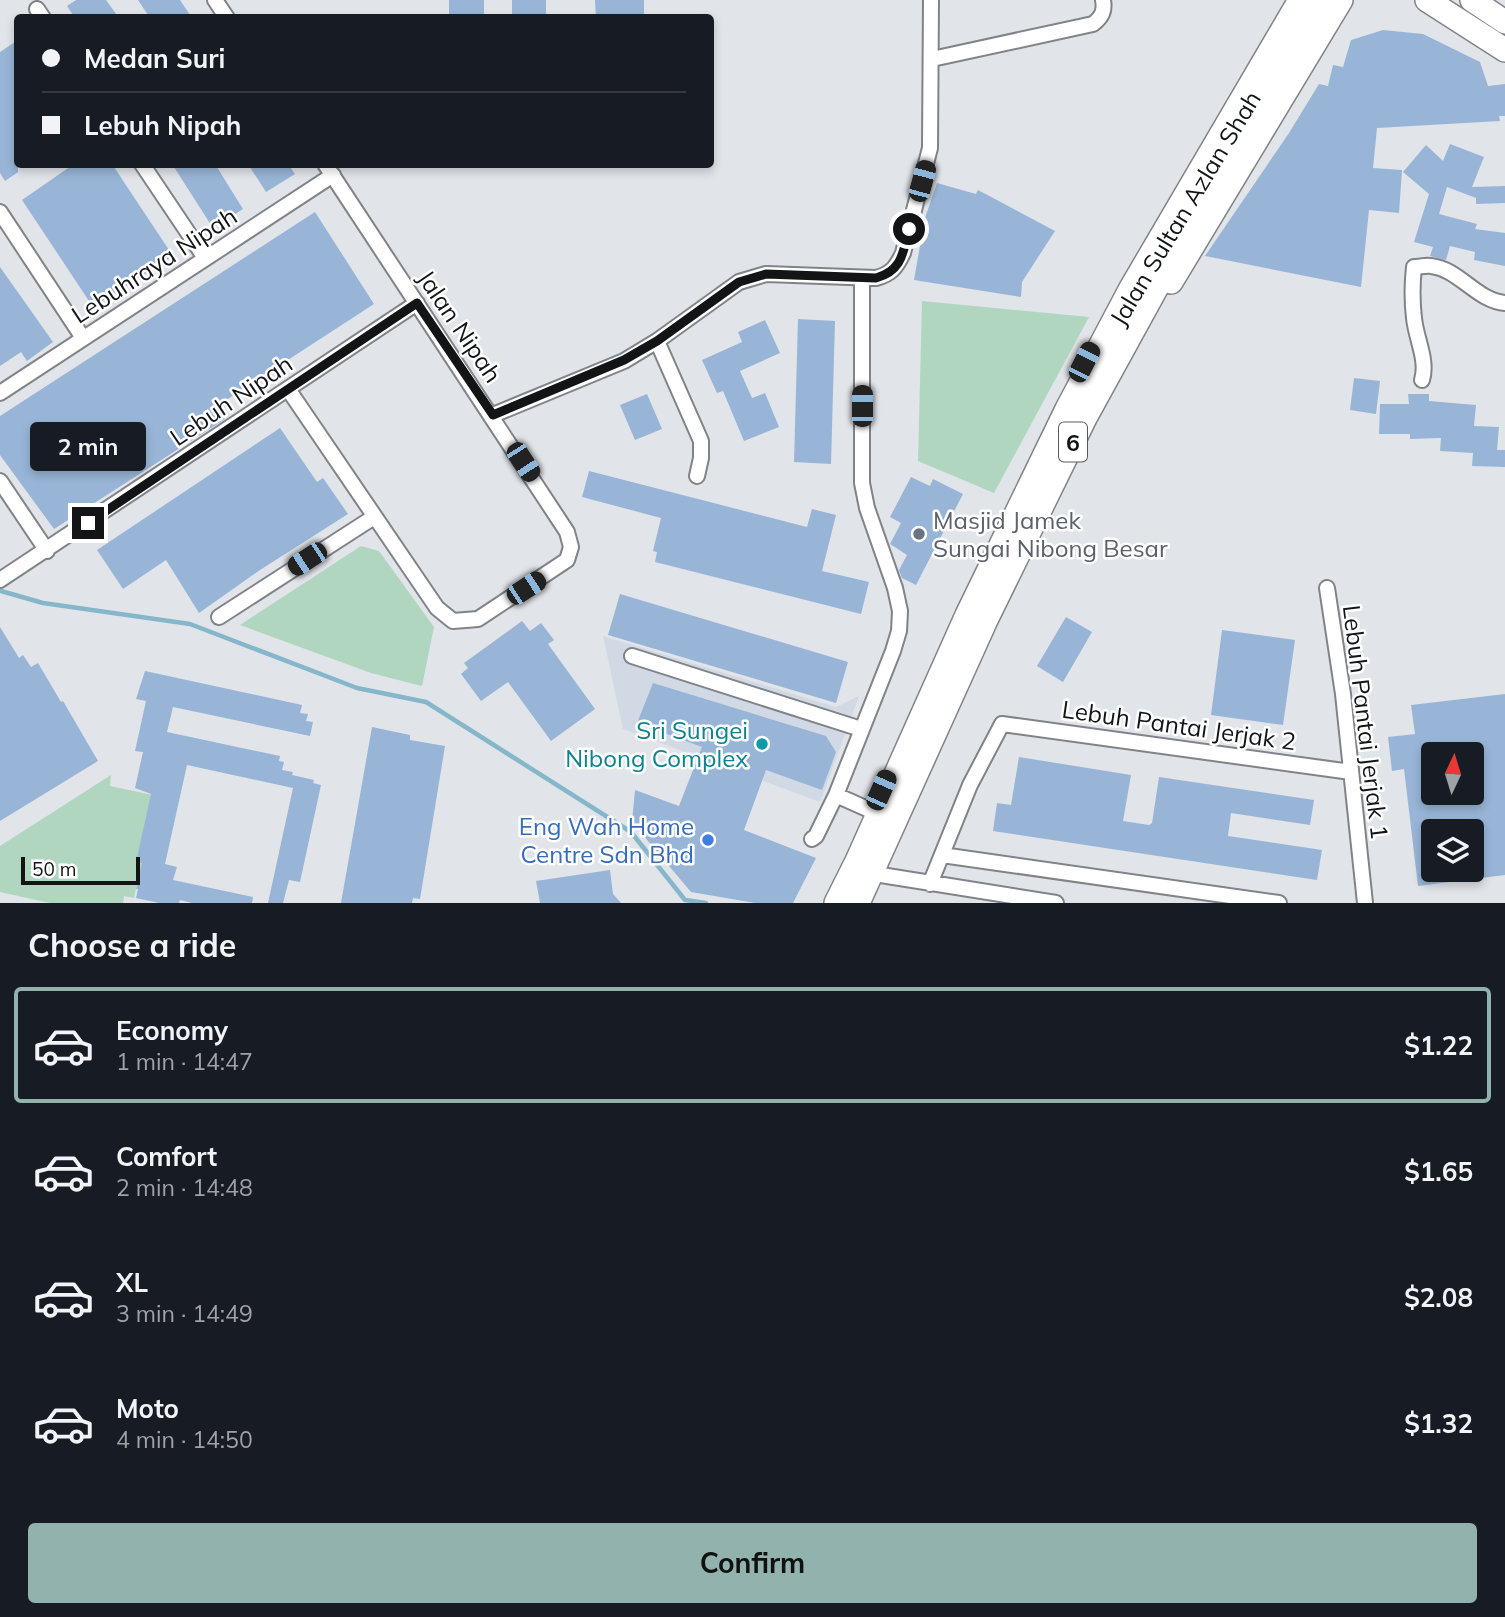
<!DOCTYPE html>
<html lang="en">
<head>
<meta charset="utf-8">
<style>
  :root { --surface:#171b24; --page:#20242c; --text:#f1f3f6; --muted:#9ea1a6; --line:#363941; --accent:#92b2ae }
  body { margin:0; font-family:Mulish,sans-serif; background:var(--page); color:var(--text); height:100vh; display:flex; flex-direction:column; font-size:26px; white-space:nowrap }
  * { box-sizing:border-box; margin:0 }
  p { font-size:23px; color:var(--muted) }
  .icon { flex:none; width:38px; height:38px; fill:none; stroke:currentColor; stroke-width:2; stroke-linecap:round; stroke-linejoin:round }
  .map { position:relative; height:903px; overflow:hidden }
  .panel { display:flex; flex-direction:column; background:var(--surface); flex:1 }
  .panel>* { flex:none }
  .top-card { position:absolute; left:14px; top:14px; width:700px; height:154px; border-radius:7px; box-shadow:0 4px 10px #0003; display:grid; align-content:center; height:154px; padding:0 28px; background:var(--surface) }
  .needle { width:46px; rotate:4deg }
  .controls { position:absolute; left:1421px; top:742px; display:grid; gap:14px }
  .controls a { display:grid; place-items:center; width:63px; height:63px; border-radius:7px; background:var(--surface); box-shadow:0 4px 10px #0003; font-size:35px }
  .scale { position:absolute; left:21px; bottom:18px; width:119px; box-sizing:border-box; padding-left:7px; border:4px solid #121415; border-top:0; font-size:19px; line-height:24px; white-space:nowrap; color:#121415; -webkit-text-stroke:5px #fff; paint-order:stroke }
  .end { position:absolute; width:32px; height:32px; margin:-16px; border:9px solid #121415; background:#fff; box-shadow:0 0 0 4px #fff }
  .from { border-radius:50% }
  .bubble { position:absolute; height:49px; border-radius:7px; background:var(--surface); box-shadow:0 4px 10px #0003; font-size:23px; font-weight:700; line-height:49px; text-align:center }
  .car { position:absolute; width:21px; height:42px; margin:-21px -10px; border-radius:9px; box-shadow:0 0 5px 2px #0007; background:linear-gradient(#222 24%,#8ab4d8 0 40%,#222 0 76%,#8ab4d8 0 86%,#222 0) }
  .top-card b { display:flex; align-items:center; gap:24px; height:66px; font-size:26px }
  .top-card b+b { border-top:2px solid var(--line) }
  .top-card i { width:18px; height:18px; background:var(--text) }
  ul { padding:0; list-style:none }
  li { display:flex; align-items:center; gap:21px; height:116px; margin:0 14px 10px; padding:0 14px; border:4px solid transparent; border-radius:7px }
  li div { flex:1 }
  li b { display:block; font-size:26px }
  li em { font-style:normal; font-weight:700 }
  li.selected { border-color:var(--accent) }
  li>.icon { width:63px; height:63px; stroke-width:1.5 }
  h2 { padding:0 28px; font-size:32px; line-height:84px }
  .button { display:flex; gap:14px; margin-top:auto; padding:14px 28px }
  .button a { flex:1; height:80px; border-radius:7px; background:var(--accent); color:#111; font-size:28px; font-weight:700; line-height:80px; text-align:center }
  .map>svg:first-child { display:block }
</style>
</head>
<body>
<div class="map">
<svg width="1505" height="903" viewBox="0 0 1505 903">
  <rect width="100%" height="100%" fill="#e1e4e9"/>
  <path fill="#d1d9e4" d="M603,636L836,707L859,696L820,802L623,729Z"/>
  <path fill="#b1d6c0" d="M922,301L1089,317L994,493L918,461Z
    M361,546L379,551L434,627L422,686L371,673L240,625Z
    M111,775L110,786L162,797L147,864L159,877L139,873L134,898L124,896L123,903H50L0,892V846Z"/>
  <g fill="none" stroke-linecap="round" stroke-linejoin="round">
    <path stroke="#85b6c9" stroke-width="4.5" d="M1,591L43,603L190,624L357,688L426,702L631,832L685,900L706,903"/>
  </g>
  <path fill="#98b5d7" fill-rule="evenodd" d="M76,0H106L119,18H75L67,6Z
    M138,0H180L192,18H150Z
    M449,0H484V18H449Z
    M512,0H546V18H512Z
    M595,0H644V18H596Z
    M1383,30L1423,34L1480,62L1488,86L1505,84V116H1499L1500,121L1377,128L1373,168L1402,170L1399,213L1369,210L1361,287L1205,256L1289,133L1319,84L1328,86L1333,65L1343,67L1351,40Z
    M18,40V172L5,181L0,173V52Z
    M1450,144L1484,157L1472,187L1505,186V203L1476,204V198L1447,187L1439,214L1477,224L1475,229L1505,233V266L1474,260L1475,252L1450,246L1446,260L1430,256L1433,247L1414,242L1429,194L1403,172L1426,145L1443,161Z
    M74,164H112L173,256L93,307L22,200Z
    M172,164H215L243,209L213,228Z
    M248,164H288L295,174L266,192Z
    M937,183L976,194L978,190L1055,231L1022,282L1021,297L914,280L920,246L916,244Z
    M315,212L374,304L217,406L225,419L54,529L0,455V416Z
    M0,267L53,342L27,361L21,352L0,366Z
    M798,319L835,321L831,464L794,462Z
    M765,320L780,353L740,371L752,398L765,393L779,427L744,441L723,391L717,393L702,360L742,342L738,332Z
    M1354,378L1380,381L1376,414L1350,410Z
    M647,394L662,429L635,440L620,405Z
    M1408,394H1429V401L1476,405L1474,426L1499,427L1497,450H1505V467L1472,466L1473,453L1440,451L1441,438L1410,439V434H1379L1380,404H1409Z
    M280,428L317,482L323,478L348,514L260,570L199,613L166,560L123,589L97,550Z
    M589,471L807,527L812,509L836,515L822,571L869,582L861,614L655,562L657,552L653,551L661,518L582,497Z
    M911,477L930,486L933,479L963,494L916,585L902,578L899,570L907,555L890,544L901,523L890,517Z
    M620,594L848,662L836,703L608,635Z
    M1066,617L1092,632L1063,682L1037,666Z
    M522,621L530,631L541,623L554,640L548,644L595,709L551,741L508,682L481,701L461,674L468,668L464,663Z
    M0,627L19,658L23,655L31,667L38,663L61,702L63,701L98,761L0,821Z
    M1222,630L1295,640L1283,725L1211,715Z
    M145,671L302,705L300,713L308,714L306,721L313,722L310,736L173,707L167,732L280,756L279,761L284,762L282,770L293,772L292,775L314,780L313,783L321,785L300,882L289,880L283,903H268L293,788L187,765L165,864L177,867L173,880L253,897L252,903H192L180,900L179,903H159L136,898L138,889H136L142,863L136,862L151,794L135,788L143,752L135,751L146,701L136,699Z
    M653,683L826,736L836,752L822,790L766,770L744,830L816,858L793,903H755L691,892L632,822L635,790L679,806L702,747L637,723Z
    M1505,694V875L1418,886L1404,769L1392,771L1388,737L1415,734L1411,705ZM1433,754H1472V793H1433ZM1433,831H1472V870H1433Z
    M372,727L410,735V740L445,746L420,899L413,898L412,903H341Z
    M1019,757L1131,775L1123,821L1149,825L1152,823L1159,777L1314,800L1310,825L1231,813L1228,836L1322,850L1317,880L993,831L997,803L1011,805Z
    M610,870L613,894L621,903H540L536,881Z"/>
  <g fill="none" stroke-linecap="round" stroke-linejoin="round">
    <g stroke="#808488" stroke-width="18">
      <path id="minor" d="M215,0L227,18
        M37,9L43,18
        M932,59L1093,24C1102,17 1105,11 1103,0
        M142,164L205,258
        M0,212L83,338
        M657,341L701,441V458L697,476
        M1422,380C1428,360 1416,339 1414,318C1412,301 1412,285 1414,267C1419,267 1426,265 1431,266C1459,269 1477,301 1505,303
        M288,389L437,608L453,621L478,619L567,560L571,547L567,532L325,164
        M0,393L333,175
        M493,415L624,361L657,341L739,282L766,274L876,278C891,274 896,268 903,253L930,148L931,0
        M0,481L47,551
        M0,580L417,303
        M1327,588L1343,694L1365,903
        M219,617L374,517
        M632,656L861,729
        M836,795L872,811
        M812,839L816,836L836,795L893,651L899,631L900,611L895,588L867,508L862,483V278
        M942,855L1279,903
        M881,875L1056,903
        M930,884L970,785L1002,724L1351,772"/>
    </g>
    <g stroke="#808488" stroke-width="26">
      <path id="primary" d="M1427,0L1505,50
        M1472,0L1505,22
        M1171,282L1341,0"/>
    </g>
    <g stroke="#808488" stroke-width="26">
      <path id="trunk" d="M836,903L857,861L967,615L1067,409L1131,288L1300,0
        M858,903L986,620L1085,418L1191,225L1324,0"/>
    </g>
    <use href="#minor" stroke="#fff" stroke-width="14"/>
    <use href="#primary" stroke="#fff" stroke-width="23"/>
    <use href="#trunk" stroke="#fff" stroke-width="23"/>
  </g>
  <g fill="none" stroke-linecap="round" stroke-linejoin="round">
    <path stroke="#121415" stroke-width="9" d="M88,523L417,303L493,415L624,360L657,341L739,282L766,274L876,278C902,271 903,253 909,229"/>
  </g>
  <circle fill="#6b7280" stroke="#fff" stroke-width="2.5" cx="919" cy="534" r="7"/>
  <circle fill="#0f9aa8" stroke="#fff" stroke-width="2.5" cx="762" cy="744" r="7"/>
  <circle fill="#3f7fe0" stroke="#fff" stroke-width="2.5" cx="708" cy="840" r="7"/>
  <g text-anchor="middle" dominant-baseline="central" stroke-width="5" stroke-linejoin="round" paint-order="stroke">
    <rect fill="#fff" stroke="#595a5b" stroke-width="2" x="1059" y="422.5" width="28" height="39" rx="5"/>
    <g font-size="23" font-weight="bold" fill="#121415">
      <text x="1073" y="442">6</text>
    </g>
    <g font-size="24" fill="#121415" stroke="#fff">
      <text transform="translate(1185 208) rotate(-59)">Jalan Sultan Azlan Shah</text>
      <text transform="translate(154 265) rotate(-33)">Lebuhraya Nipah</text>
      <text transform="translate(460 326) rotate(56)">Jalan Nipah</text>
      <text transform="translate(231 400) rotate(-34)">Lebuh Nipah</text>
      <text transform="translate(1366 722) rotate(83)">Lebuh Pantai Jerjak 1</text>
      <text transform="translate(1179 725) rotate(8)">Lebuh Pantai Jerjak 2</text>
    </g>
    <g font-size="24" fill="#5b616d" stroke="#fff" text-anchor="start">
      <text x="933" y="520">Masjid Jamek<tspan x="933" dy="28">Sungai Nibong Besar</tspan></text>
    </g>
    <g font-size="24" fill="#0d838f" stroke="#fff" text-anchor="end">
      <text x="748" y="730">Sri Sungei<tspan x="748" dy="28">Nibong Complex</tspan></text>
    </g>
    <g font-size="24" fill="#366cbe" stroke="#fff" text-anchor="end">
      <text x="694" y="826">Eng Wah Home<tspan x="694" dy="28">Centre Sdn Bhd</tspan></text>
    </g>
  </g>
</svg>
<div class="controls">
<a><svg class="needle" viewBox="-14 -14 28 28"><path d="M0-13l5 13h-10z" fill="#e53935"/><path d="M0 13l5-13h-10z" fill="#9ea1a6"/></svg></a>
<a><svg class="icon" aria-label="layers" viewBox="0 0 24 24"><path d="M12 4l9 5-9 5-9-5zM3 14l9 5 9-5"/></svg></a>
</div>
<div class="scale">50 m</div>
<i class="end from" style="left:909px;top:229px"></i>
<i class="end" style="left:88px;top:523px"></i>
<div class="bubble" style="left:30px;top:422px;width:116px">2 min</div>
<i class="car" style="left:922px;top:181px;rotate:15deg"></i>
<i class="car" style="left:1084px;top:362px;rotate:27deg"></i>
<i class="car" style="left:862px;top:406px;rotate:0deg"></i>
<i class="car" style="left:523px;top:462px;rotate:147deg"></i>
<i class="car" style="left:307px;top:559px;rotate:237deg"></i>
<i class="car" style="left:526px;top:588px;rotate:57deg"></i>
<i class="car" style="left:881px;top:790px;rotate:24deg"></i>
<div class="top-card">
<b><i class="from"></i>Medan Suri</b>
<b><i></i>Lebuh Nipah</b>
</div>
</div>
<section class="panel">
<h2>Choose a ride</h2>
<ul>
<li class="selected"><svg class="icon" aria-label="car" viewBox="0 0 24 24"><path d="M5 17H2v-5l4-1 3-4h7l3 4 3 1v5h-3M9 17h6M6 11h13"/><circle cx="7" cy="17" r="2"/><circle cx="17" cy="17" r="2"/></svg><div><b>Economy</b><p>1 min · 14:47</p></div><em>$1.22</em></li>
<li><svg class="icon" aria-label="car" viewBox="0 0 24 24"><path d="M5 17H2v-5l4-1 3-4h7l3 4 3 1v5h-3M9 17h6M6 11h13"/><circle cx="7" cy="17" r="2"/><circle cx="17" cy="17" r="2"/></svg><div><b>Comfort</b><p>2 min · 14:48</p></div><em>$1.65</em></li>
<li><svg class="icon" aria-label="car" viewBox="0 0 24 24"><path d="M5 17H2v-5l4-1 3-4h7l3 4 3 1v5h-3M9 17h6M6 11h13"/><circle cx="7" cy="17" r="2"/><circle cx="17" cy="17" r="2"/></svg><div><b>XL</b><p>3 min · 14:49</p></div><em>$2.08</em></li>
<li><svg class="icon" aria-label="car" viewBox="0 0 24 24"><path d="M5 17H2v-5l4-1 3-4h7l3 4 3 1v5h-3M9 17h6M6 11h13"/><circle cx="7" cy="17" r="2"/><circle cx="17" cy="17" r="2"/></svg><div><b>Moto</b><p>4 min · 14:50</p></div><em>$1.32</em></li>
</ul>
<div class="button"><a>Confirm</a></div>
</section>
</body>
</html>
